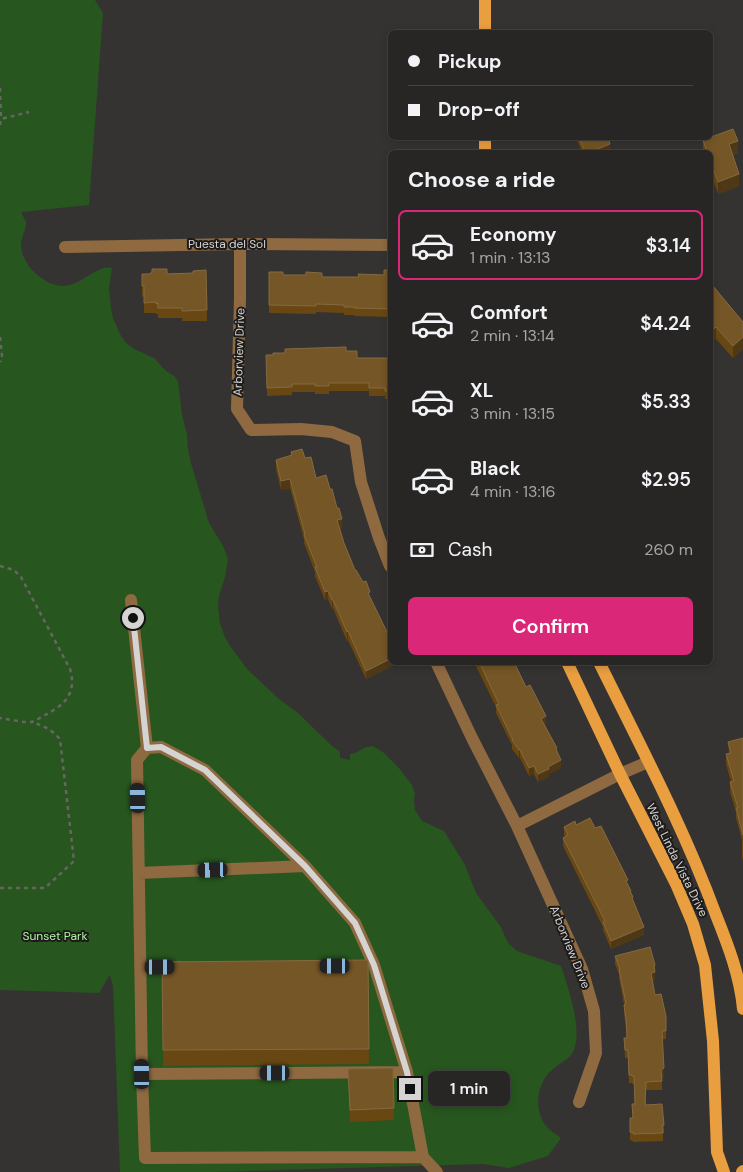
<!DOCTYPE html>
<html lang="en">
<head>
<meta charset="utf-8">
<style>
  :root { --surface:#282625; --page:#343232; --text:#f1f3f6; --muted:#a5a5a7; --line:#444342; --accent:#db2777 }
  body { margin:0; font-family:"DM Sans",sans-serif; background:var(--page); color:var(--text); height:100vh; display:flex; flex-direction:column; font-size:19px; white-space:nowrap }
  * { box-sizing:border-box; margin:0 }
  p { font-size:16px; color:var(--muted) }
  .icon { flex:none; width:28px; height:28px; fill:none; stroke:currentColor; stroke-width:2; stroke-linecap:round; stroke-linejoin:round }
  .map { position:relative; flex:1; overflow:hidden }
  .sheet { position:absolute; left:388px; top:150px; width:325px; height:515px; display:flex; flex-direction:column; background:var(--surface); border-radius:8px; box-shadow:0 2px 8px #0003,0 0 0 1px var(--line) }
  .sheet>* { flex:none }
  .guide { position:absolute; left:388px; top:30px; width:325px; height:110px; border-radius:8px; box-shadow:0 2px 8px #0003,0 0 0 1px var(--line); display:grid; align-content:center; height:110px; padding:0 20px; background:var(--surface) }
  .end { position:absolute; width:22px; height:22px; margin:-11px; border:6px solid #d5d4d3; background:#111; box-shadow:0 0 0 2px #111 }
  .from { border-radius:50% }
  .bubble { position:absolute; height:35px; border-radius:8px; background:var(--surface); box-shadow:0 2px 8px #0003,0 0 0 1px var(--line); font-size:16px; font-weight:600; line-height:35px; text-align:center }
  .car { position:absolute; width:15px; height:30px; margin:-15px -8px; border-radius:6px; box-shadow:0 0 4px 1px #0007; background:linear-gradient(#222 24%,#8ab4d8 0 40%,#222 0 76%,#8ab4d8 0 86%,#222 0) }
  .guide b { display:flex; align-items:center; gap:18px; height:48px; font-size:19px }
  .guide b+b { border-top:1px solid var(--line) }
  .guide i { width:12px; height:12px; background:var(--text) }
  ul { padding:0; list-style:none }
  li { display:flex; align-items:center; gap:15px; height:70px; margin:0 10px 8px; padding:0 10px; border:2px solid transparent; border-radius:8px }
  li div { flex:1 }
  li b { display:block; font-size:19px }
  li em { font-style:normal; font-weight:600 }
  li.current { border-color:var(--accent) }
  li>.icon { width:45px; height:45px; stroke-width:1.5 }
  h2 { padding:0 20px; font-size:22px; line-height:60px }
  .pay { display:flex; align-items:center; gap:12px; height:55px; padding:0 20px; font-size:19px }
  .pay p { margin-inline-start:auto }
  .cta { display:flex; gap:10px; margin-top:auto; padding:10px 20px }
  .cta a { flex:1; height:58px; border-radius:8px; background:var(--accent); color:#fff; font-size:20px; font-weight:600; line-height:58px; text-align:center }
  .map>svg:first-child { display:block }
</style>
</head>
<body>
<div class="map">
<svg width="743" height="1172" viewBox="0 0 743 1172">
  <rect width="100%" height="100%" fill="#353331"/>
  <path fill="#27561f" d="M0,0H95L103,13L89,205L21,212C22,215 25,219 26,222C27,227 21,238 21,245C21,264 43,285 62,286C80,287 97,264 112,268L109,288L111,309L113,318L121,336L126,343L134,349L154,358L166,371L174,376L178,381L182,415L187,434L188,449L191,463L209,523L223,546L228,559L225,577L219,596L218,606L220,624L225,637L230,646L248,670L279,699L298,713L332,746L339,751L340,753V758L350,760V754L355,753L366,747L373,746L384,753L399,768L412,785L415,794L414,800L415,810L422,821L444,831L465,865L476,893L501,927L505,937L509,944L517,951L561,966C568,987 581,1025 575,1046C572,1060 561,1061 552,1070C537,1083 533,1109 546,1126C550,1131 556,1134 561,1138L548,1156L509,1168L483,1164L211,1172H120L113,986L110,976H109L99,993L0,990Z"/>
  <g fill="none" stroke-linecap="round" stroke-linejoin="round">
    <path stroke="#686664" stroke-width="2.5" stroke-dasharray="4 4" stroke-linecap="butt" d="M0,88L1,119
      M0,125L1,119L29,112
      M0,337L2,356L0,362
      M0,566L14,570L21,577L70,669C77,693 65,705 45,715C41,717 36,721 31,722C24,723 8,719 0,718
      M0,888H45L74,861L60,739C51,729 44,726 32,722"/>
    <path stroke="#8f6a41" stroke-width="12" d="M240,244V298L237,409L251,430L301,429L332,432L355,441L361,482L379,538L390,566
      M65,247L240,244L390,245
      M131,600L147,748
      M436,662L472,738L517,826L582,969L594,1011L596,1053L579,1102
      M517,826L620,774L648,762
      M139,873L305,866
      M141,967H179
      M142,1074L407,1072
      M423,1157L145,1158L142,1074L137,760L147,748L161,747L205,770L305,866L355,923L374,965L407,1072L423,1157L437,1172"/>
    <path stroke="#e99e40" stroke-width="12" d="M485,32V0
      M485,152V138
      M567,662L620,774L676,884L693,924L705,965L713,1041L717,1152L724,1172
      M599,662C640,745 684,828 716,915C728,945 740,976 743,1009
      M742,1172L743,1171"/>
  </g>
  <path fill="#694712" d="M576,138H608L610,152H582Z
    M703,140L738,153L733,155L739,186L718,194L710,172V152H703Z
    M206,270L207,321H182V318H158V314H156V313H144V296L142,297V274L193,273Z
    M390,270V317L354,316V315H344V313L316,312V314L269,313V272L283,275L322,277H359L384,275Z
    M710,288L743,322V349L733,358L716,339Z
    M346,351L357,358H390V399H385V396H369V391H329V394H315V392H292V395L267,396L266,355Z
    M291,452L305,458L316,478L342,528H340L344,543L355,570L370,599L390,662H400L366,679L348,640L347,641L333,608L332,609L328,599L325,600L315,576V572L304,543V539L290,488L281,490L276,469V460L291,456Z
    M471,662H516L515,665L526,687L546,724L545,725L557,751L561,768L549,774V777L538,782L534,774L529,776L520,758H519L512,749V745L496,713V707L475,664L472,665Z
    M743,734V861L742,858V840L736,818V812L730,792V782H731L726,764V754H729L728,742L743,738Z
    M576,825L595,828L628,884L644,935L611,949L603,930V927L563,846V838L565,837L564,835V827Z
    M615,956L655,965V980L652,981L655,995L666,1031V1039H662L664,1077L662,1078V1090H646V1105L664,1125V1133H663V1141L633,1142V1141L630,1140V1118H632L635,1104L634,1084H632V1083H629L628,1058H625L624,1038H627L626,1027L624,1013V1004L619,978V974L615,964Z
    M368,960L369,1064L163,1066L162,962Z
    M393,1068L394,1120L350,1122L348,1069Z"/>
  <path fill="#4f3815" d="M738,141V153L729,156V144Z
    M610,144V152H590Z
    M739,174V186L718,194V182Z
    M716,327V339L710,344V332Z
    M743,337V349L733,358V346Z
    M290,479V488L281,490V481Z
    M342,519V528L337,529V520Z
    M328,591V599L325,600V592Z
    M332,600H333V608L332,609Z
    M348,631V640L347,641V632Z
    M390,659V662H400L366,679V671Z
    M546,716V724L541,727V719Z
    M519,750H520V758H519Z
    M561,760V768L549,774V777L538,782V774L548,767Z
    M534,766V774L529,776V768Z
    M644,927V935L611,949V941Z
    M654,965H655V980L651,981V973Z
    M664,1068V1077L661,1078V1070Z"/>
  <path fill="#755626" stroke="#846a41" d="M733,129L738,141L729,144L739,174L718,182L710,160V152H707L703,140Z
    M579,138H608L610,144L590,152H585Z
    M152,269H167V274L193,273V271L206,270L207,310L182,311V308H158V303L156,304V302L144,303V286H142V274H150V273H152Z
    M384,270H390V309L354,308V307H344V305L316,304V306L269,305V272H283V275H306V272L322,273V277H359L358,274L384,275Z
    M713,286L743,322V337L733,346L716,327L710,332V288Z
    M346,347V351H357V358H390V391H385V388H369V383H329V386H315V384H292V387L267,388L266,355H273V353H285V349Z
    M302,449L305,458L311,457L316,478L326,475L330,489H332L337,508H339L342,519L337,520L344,543L355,570H356L363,582L366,581L370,592L368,593L390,638V659L366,671L348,631L347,632L333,600H332L328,591L325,592L315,567H317L304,535L305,534L290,479L281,481L276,460L292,455L291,452Z
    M479,662H514L526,687L530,685L546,716L541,719L557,748L556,749L561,760L548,767L549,769L538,774L534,766L529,768L520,750H519L512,740H513L496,705L499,704Z
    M743,738V835L736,808H738L730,782L734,781L726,754L731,753L728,742Z
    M590,818L595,828L601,826L628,880L626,881L631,891H630L633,897L632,898L644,927L611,941L603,922L605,921L563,838L568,835L564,827L575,821L576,825Z
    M650,947L655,965H654L655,972L651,973L655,995L661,994L666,1016V1031H662L664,1068L661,1070L662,1081L646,1082L645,1105L662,1104L664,1125H662L663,1133L633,1134L634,1133L630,1132V1118H633L632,1104H635L634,1076H632V1075H629L628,1050H625L624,1038H627L626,1019L624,1005L626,1004L619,969H620L615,956Z
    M368,960L369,1049L163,1050L162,962Z
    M393,1068L394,1108L350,1110L348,1069Z"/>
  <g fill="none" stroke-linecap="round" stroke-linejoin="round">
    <path stroke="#d5d4d3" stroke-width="6" d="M133,618L147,748L161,747L205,770L305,866L355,923L374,965L407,1072L410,1089"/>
  </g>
  <g text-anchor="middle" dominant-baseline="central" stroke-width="4" stroke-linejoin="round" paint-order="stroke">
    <g font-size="12" fill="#d5d4d3" stroke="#1c1b1a">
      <text x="227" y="244">Puesta del Sol</text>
      <text transform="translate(239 352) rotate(-88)">Arborview Drive</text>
      <text transform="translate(677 860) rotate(64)">West Linda Vista Drive</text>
      <text transform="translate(570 947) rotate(68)">Arborview Drive</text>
    </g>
    <g font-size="12" fill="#adf5a1" stroke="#1c1b1a">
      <text x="55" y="936">Sunset Park</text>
    </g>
  </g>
</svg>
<i class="end from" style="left:133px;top:618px"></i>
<i class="end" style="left:410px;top:1089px"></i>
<div class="bubble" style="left:428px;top:1071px;width:82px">1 min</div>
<i class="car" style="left:138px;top:798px;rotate:359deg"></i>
<i class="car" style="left:213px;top:870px;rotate:268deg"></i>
<i class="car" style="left:335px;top:966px;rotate:270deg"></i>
<i class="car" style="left:160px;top:967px;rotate:90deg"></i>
<i class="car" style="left:275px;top:1073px;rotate:270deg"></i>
<i class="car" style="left:142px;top:1074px;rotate:359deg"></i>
<div class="guide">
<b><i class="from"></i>Pickup</b>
<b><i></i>Drop-off</b>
</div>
<section class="sheet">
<h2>Choose a ride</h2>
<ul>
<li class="current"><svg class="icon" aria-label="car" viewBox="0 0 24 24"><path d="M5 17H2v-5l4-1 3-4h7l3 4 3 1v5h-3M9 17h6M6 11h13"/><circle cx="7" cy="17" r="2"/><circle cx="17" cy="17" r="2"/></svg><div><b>Economy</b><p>1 min · 13:13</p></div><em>$3.14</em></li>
<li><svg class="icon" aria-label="car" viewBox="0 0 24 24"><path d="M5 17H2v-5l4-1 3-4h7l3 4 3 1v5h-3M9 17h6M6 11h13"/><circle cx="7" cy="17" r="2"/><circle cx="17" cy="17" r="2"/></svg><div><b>Comfort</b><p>2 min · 13:14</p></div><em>$4.24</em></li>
<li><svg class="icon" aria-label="car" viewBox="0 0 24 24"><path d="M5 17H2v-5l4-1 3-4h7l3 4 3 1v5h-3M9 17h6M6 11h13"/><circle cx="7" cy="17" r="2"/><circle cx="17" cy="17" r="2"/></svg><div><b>XL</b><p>3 min · 13:15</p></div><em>$5.33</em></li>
<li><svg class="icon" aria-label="car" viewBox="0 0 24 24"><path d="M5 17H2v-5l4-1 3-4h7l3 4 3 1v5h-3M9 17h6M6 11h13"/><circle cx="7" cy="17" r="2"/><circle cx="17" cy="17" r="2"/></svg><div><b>Black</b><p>4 min · 13:16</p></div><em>$2.95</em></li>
</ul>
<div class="pay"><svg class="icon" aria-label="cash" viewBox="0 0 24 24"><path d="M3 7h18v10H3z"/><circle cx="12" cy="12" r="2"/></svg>Cash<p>260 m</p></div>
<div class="cta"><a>Confirm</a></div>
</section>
</div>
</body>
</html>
